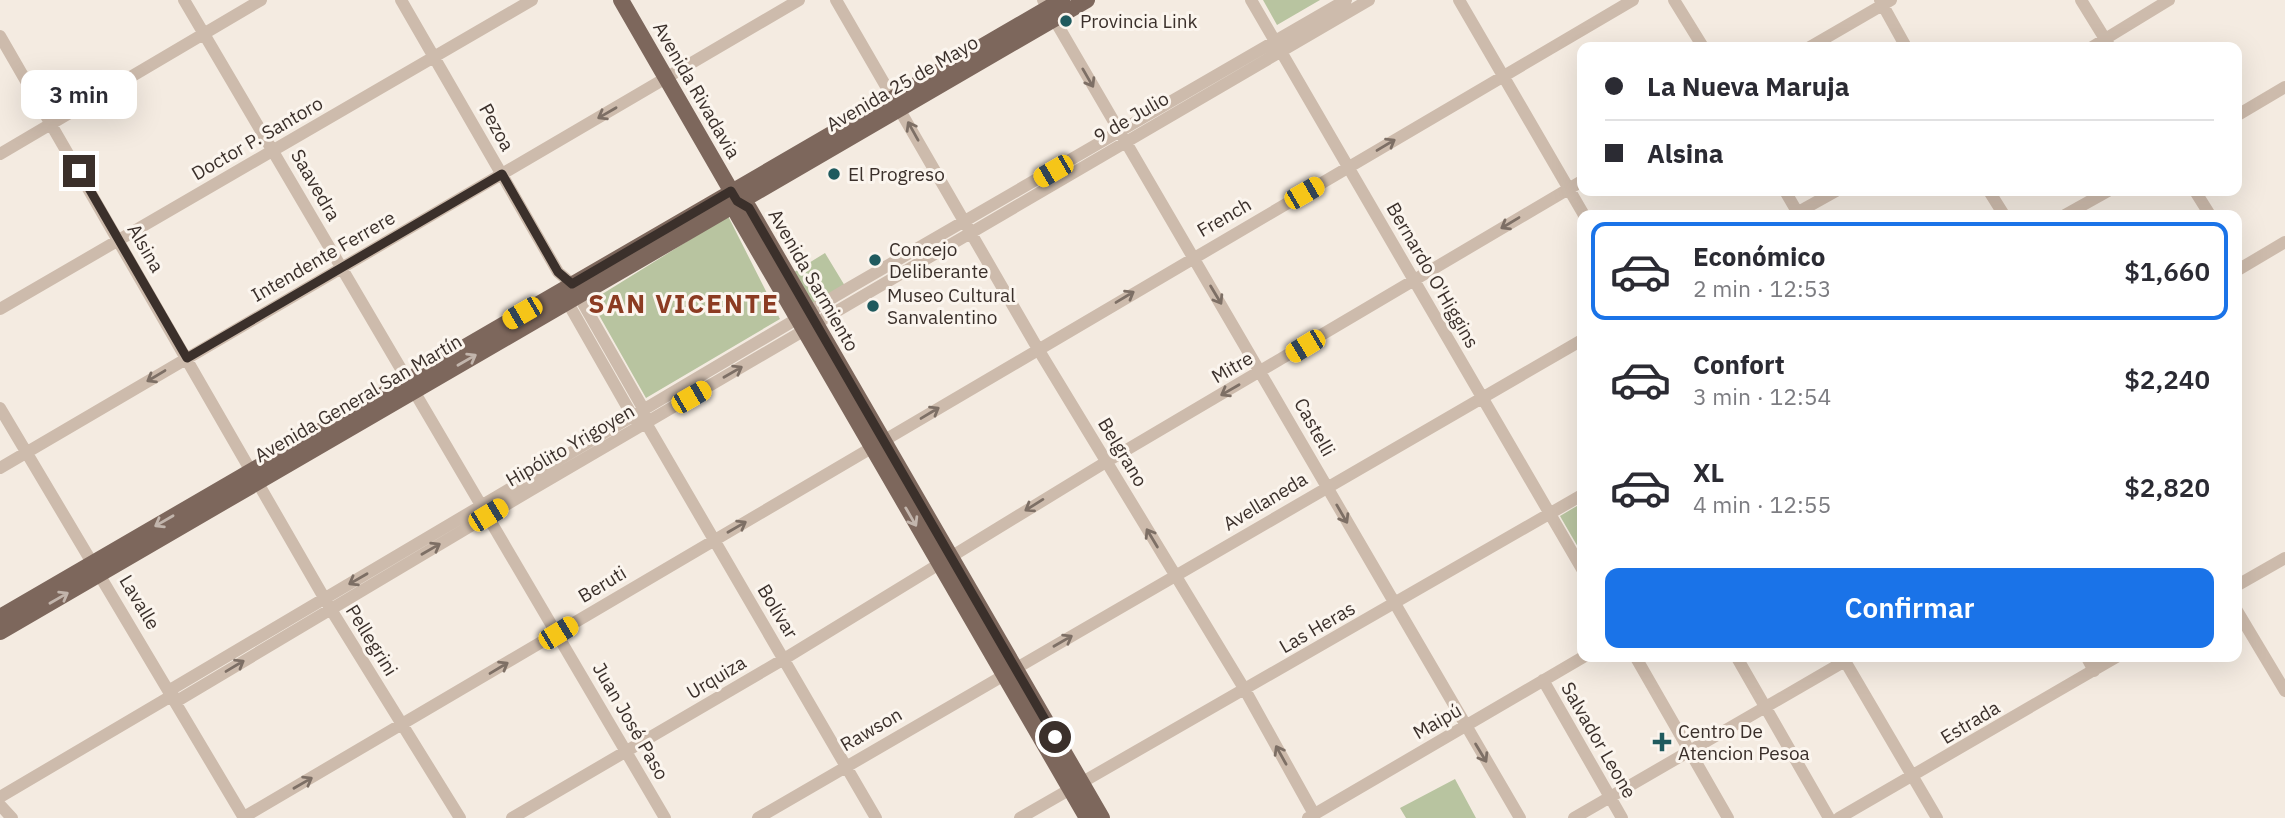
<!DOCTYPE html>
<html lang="es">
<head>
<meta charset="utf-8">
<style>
  :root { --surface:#fff; --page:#f7f7f7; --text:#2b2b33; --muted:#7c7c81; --line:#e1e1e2; --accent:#1a73e8 }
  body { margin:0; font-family:"IBM Plex Sans",sans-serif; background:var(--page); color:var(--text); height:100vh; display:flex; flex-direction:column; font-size:26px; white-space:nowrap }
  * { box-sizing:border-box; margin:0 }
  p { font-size:23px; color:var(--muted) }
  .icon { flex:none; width:38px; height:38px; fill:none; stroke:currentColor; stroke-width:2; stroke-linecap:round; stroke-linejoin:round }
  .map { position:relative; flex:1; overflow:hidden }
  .panel { position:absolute; left:1577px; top:210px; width:665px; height:452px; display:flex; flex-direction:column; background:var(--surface); border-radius:14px; box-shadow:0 7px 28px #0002 }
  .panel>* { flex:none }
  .guide { position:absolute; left:1577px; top:42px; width:665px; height:154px; border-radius:14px; box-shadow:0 7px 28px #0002; display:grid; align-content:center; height:154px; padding:0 28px; background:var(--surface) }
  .end { position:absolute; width:32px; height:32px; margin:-16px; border:9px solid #3b302b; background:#fff; box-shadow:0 0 0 4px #fff }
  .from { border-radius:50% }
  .bubble { position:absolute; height:49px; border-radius:14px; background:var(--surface); box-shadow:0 7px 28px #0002; font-size:23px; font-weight:600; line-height:49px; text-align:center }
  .car { position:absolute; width:21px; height:42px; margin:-21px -10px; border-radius:9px; box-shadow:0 0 5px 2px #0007; background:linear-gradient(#f5c518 24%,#345 0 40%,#f5c518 0 76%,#345 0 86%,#f5c518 0) }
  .guide b { display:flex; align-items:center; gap:24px; height:66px; font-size:26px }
  .guide b+b { border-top:2px solid var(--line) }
  .guide i { width:18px; height:18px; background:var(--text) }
  ul { padding:12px 0 0; list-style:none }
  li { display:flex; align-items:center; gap:21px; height:98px; margin:0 14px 10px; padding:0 14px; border:4px solid transparent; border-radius:14px }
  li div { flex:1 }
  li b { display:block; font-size:26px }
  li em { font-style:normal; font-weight:600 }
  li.current { border-color:var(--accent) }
  li>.icon { width:63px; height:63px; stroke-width:1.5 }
  .button { display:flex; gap:14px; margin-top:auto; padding:14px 28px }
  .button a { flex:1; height:80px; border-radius:14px; background:var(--accent); color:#fff; font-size:28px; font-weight:600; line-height:80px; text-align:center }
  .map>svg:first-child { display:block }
</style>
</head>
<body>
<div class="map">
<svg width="2285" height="818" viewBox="0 0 2285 818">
  <rect width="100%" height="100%" fill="#f4ebe1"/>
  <path fill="#b8c4a0" d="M1263,0H1320L1277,25Z
    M728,216L780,319L646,398L591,301Z
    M825,253L845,286L811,307L791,274Z
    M1582,503V554L1560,516Z
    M1455,779L1476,818H1406L1400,808Z"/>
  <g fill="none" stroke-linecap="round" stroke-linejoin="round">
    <path stroke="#cdbbac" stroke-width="12" d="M184,0L665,818
      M401,0L558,272L572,284L644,410L646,423L876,818
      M836,0L1038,349L1245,690L1314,814
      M1043,0L1520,818
      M1251,0L1582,569
      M1459,0L1584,215
      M1674,0L1703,47
      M1880,0L1906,47
      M2081,0L2110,47
      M0,36L330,608L460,818
      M1810,47L1891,0
      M2092,47L2169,0
      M2236,116L2285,87
      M0,154L261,0
      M1785,191L1799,215
      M1989,191L2004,215
      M2195,191L2210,215
      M1793,215L1836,191
      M2065,215L2108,191
      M2236,271L2285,242
      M564,296L633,417L639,420
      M0,309L532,0
      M0,408L244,818
      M0,468L799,0
      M2236,586L2285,558
      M2236,609L2285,691
      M1635,656L1728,818
      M1736,656L1829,818
      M1842,656L1937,818
      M2086,656L2094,671
      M1543,680L1622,818
      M170,690L849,288L1346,0
      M177,701L531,490L1369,0
      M0,797L173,695
      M0,805L12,818
      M244,817L1633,0
      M512,818L784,659L1106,462L1582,181
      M758,818L1582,340
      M1020,818L1582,495
      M1308,818L1585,656
      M1574,818L1845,661
      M1839,818L2118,656"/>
    <path stroke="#7d675c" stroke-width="16" d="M621,0L737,201L749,208L1102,818
      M737,201V214L1087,818
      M0,617L1062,0
      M0,632L1087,0"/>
  </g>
  <defs><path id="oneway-shaft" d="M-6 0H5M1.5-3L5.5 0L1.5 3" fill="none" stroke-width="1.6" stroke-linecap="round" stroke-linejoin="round" transform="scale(1.75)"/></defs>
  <g stroke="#7d6f65">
    <use href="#oneway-shaft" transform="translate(1088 78) rotate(60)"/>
    <use href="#oneway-shaft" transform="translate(607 113) rotate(150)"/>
    <use href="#oneway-shaft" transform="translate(913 131) rotate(-119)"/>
    <use href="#oneway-shaft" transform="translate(1386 145) rotate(-31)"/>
    <use href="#oneway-shaft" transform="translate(1510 223) rotate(149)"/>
    <use href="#oneway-shaft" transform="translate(1216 295) rotate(59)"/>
    <use href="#oneway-shaft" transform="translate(1125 297) rotate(-31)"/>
    <use href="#oneway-shaft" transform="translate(733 372) rotate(-30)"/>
    <use href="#oneway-shaft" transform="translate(156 376) rotate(149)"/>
    <use href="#oneway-shaft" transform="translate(1230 390) rotate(150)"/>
    <use href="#oneway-shaft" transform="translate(930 413) rotate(-31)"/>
    <use href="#oneway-shaft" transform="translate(1034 505) rotate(148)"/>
    <use href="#oneway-shaft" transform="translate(1342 514) rotate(60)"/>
    <use href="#oneway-shaft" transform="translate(737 527) rotate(-30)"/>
    <use href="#oneway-shaft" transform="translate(1152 538) rotate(-121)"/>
    <use href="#oneway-shaft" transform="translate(431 549) rotate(-30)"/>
    <use href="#oneway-shaft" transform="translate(358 579) rotate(150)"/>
    <use href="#oneway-shaft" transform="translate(1063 641) rotate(-30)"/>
    <use href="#oneway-shaft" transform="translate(235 666) rotate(-31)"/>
    <use href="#oneway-shaft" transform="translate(499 668) rotate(-31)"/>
    <use href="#oneway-shaft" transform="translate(1481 753) rotate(59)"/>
    <use href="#oneway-shaft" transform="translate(1281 755) rotate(-119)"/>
    <use href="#oneway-shaft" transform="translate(303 783) rotate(-30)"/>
  </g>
  <g stroke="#c2b5ac">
    <use href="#oneway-shaft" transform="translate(467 360) rotate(-30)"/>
    <use href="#oneway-shaft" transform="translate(911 517) rotate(60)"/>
    <use href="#oneway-shaft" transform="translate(164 521) rotate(150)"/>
    <use href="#oneway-shaft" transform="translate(59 598) rotate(-30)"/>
  </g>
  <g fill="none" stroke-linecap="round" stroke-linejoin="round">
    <path stroke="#3b302b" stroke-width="9" d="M79,171L187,358L502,174L558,272L572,284L731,191L737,201L749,208L1055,737"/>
  </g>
  <g fill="#1f5a5e" stroke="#fbf5ee" stroke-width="2.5">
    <circle cx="1066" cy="21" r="7"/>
    <circle cx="834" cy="174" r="7"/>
    <circle cx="875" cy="260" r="7"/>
    <circle cx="873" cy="306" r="7"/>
    <path d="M1658.5 731.5h7v7h7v7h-7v7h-7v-7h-7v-7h7z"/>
  </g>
  <g text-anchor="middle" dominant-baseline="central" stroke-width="6" stroke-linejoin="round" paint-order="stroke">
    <g font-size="19" fill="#3b302b" stroke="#fbf5ee" text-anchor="start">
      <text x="1080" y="21">Provincia Link</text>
      <text x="848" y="174">El Progreso</text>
      <text x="889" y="249">Concejo<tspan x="889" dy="22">Deliberante</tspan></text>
      <text x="887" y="295">Museo Cultural<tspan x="887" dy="22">Sanvalentino</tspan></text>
      <text x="1678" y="731">Centro De<tspan x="1678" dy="22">Atencion Pesoa</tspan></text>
    </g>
    <g font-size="19" fill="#3b302b" stroke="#fbf5ee">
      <text transform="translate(902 83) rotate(-30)">Avenida 25 de Mayo</text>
      <text transform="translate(697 90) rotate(60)">Avenida Rivadavia</text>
      <text transform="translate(1131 117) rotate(-30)">9 de Julio</text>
      <text transform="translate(497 127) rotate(61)">Pezoa</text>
      <text transform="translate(257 138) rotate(-30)">Doctor P. Santoro</text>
      <text transform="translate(316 185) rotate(60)">Saavedra</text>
      <text transform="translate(1224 217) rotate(-30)">French</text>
      <text transform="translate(146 248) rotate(60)">Alsina</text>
      <text transform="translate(323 256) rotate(-30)">Intendente Ferrere</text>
      <text transform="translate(1433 275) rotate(60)">Bernardo O'Higgins</text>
      <text transform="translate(814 280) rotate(60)">Avenida Sarmiento</text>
      <text transform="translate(1232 367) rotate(-30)">Mitre</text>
      <text transform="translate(358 398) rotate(-30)">Avenida General San Martín</text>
      <text transform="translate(1315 427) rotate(61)">Castelli</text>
      <text transform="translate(570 445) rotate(-30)">Hipólito Yrigoyen</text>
      <text transform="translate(1123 452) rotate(59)">Belgrano</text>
      <text transform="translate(1265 501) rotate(-31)">Avellaneda</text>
      <text transform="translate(602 584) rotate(-31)">Beruti</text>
      <text transform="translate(140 602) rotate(59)">Lavalle</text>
      <text transform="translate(778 611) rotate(59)">Bolívar</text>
      <text transform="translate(1317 627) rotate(-30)">Las Heras</text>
      <text transform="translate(372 640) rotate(58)">Pellegrini</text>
      <text transform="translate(716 677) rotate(-31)">Urquiza</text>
      <text transform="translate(631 721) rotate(60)">Juan José Paso</text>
      <text transform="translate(1437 721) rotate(-30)">Maipú</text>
      <text transform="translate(1970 722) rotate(-31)">Estrada</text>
      <text transform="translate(871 729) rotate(-30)">Rawson</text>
      <text transform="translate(1599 740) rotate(60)">Salvador Leone</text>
    </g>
    <g font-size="26" font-weight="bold" letter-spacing="2" fill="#8c3b22" stroke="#fbf5ee">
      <text x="684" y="303">SAN VICENTE</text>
    </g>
  </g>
</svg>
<i class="end from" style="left:1055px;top:737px"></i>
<i class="end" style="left:79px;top:171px"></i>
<div class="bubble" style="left:21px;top:70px;width:116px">3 min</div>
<i class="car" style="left:1053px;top:171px;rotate:240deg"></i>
<i class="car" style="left:1304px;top:193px;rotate:60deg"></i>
<i class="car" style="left:522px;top:313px;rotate:240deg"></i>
<i class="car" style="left:1305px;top:346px;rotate:239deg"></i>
<i class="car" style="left:691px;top:397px;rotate:60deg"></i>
<i class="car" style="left:488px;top:515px;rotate:59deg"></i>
<i class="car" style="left:558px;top:633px;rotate:59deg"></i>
<div class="guide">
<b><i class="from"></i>La Nueva Maruja</b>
<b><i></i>Alsina</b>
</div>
<section class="panel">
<ul>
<li class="current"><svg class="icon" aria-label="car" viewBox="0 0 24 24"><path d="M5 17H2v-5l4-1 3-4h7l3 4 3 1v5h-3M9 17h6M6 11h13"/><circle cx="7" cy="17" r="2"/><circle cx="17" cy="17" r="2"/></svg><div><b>Económico</b><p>2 min · 12:53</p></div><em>$1,660</em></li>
<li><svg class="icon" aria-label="car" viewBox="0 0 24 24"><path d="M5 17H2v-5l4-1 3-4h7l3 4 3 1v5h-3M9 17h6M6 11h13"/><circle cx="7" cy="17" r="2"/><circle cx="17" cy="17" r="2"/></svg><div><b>Confort</b><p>3 min · 12:54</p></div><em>$2,240</em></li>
<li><svg class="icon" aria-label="car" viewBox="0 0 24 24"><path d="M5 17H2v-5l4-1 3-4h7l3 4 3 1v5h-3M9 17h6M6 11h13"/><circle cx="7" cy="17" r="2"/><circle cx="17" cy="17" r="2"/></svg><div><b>XL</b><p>4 min · 12:55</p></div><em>$2,820</em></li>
</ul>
<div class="button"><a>Confirmar</a></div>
</section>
</div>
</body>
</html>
